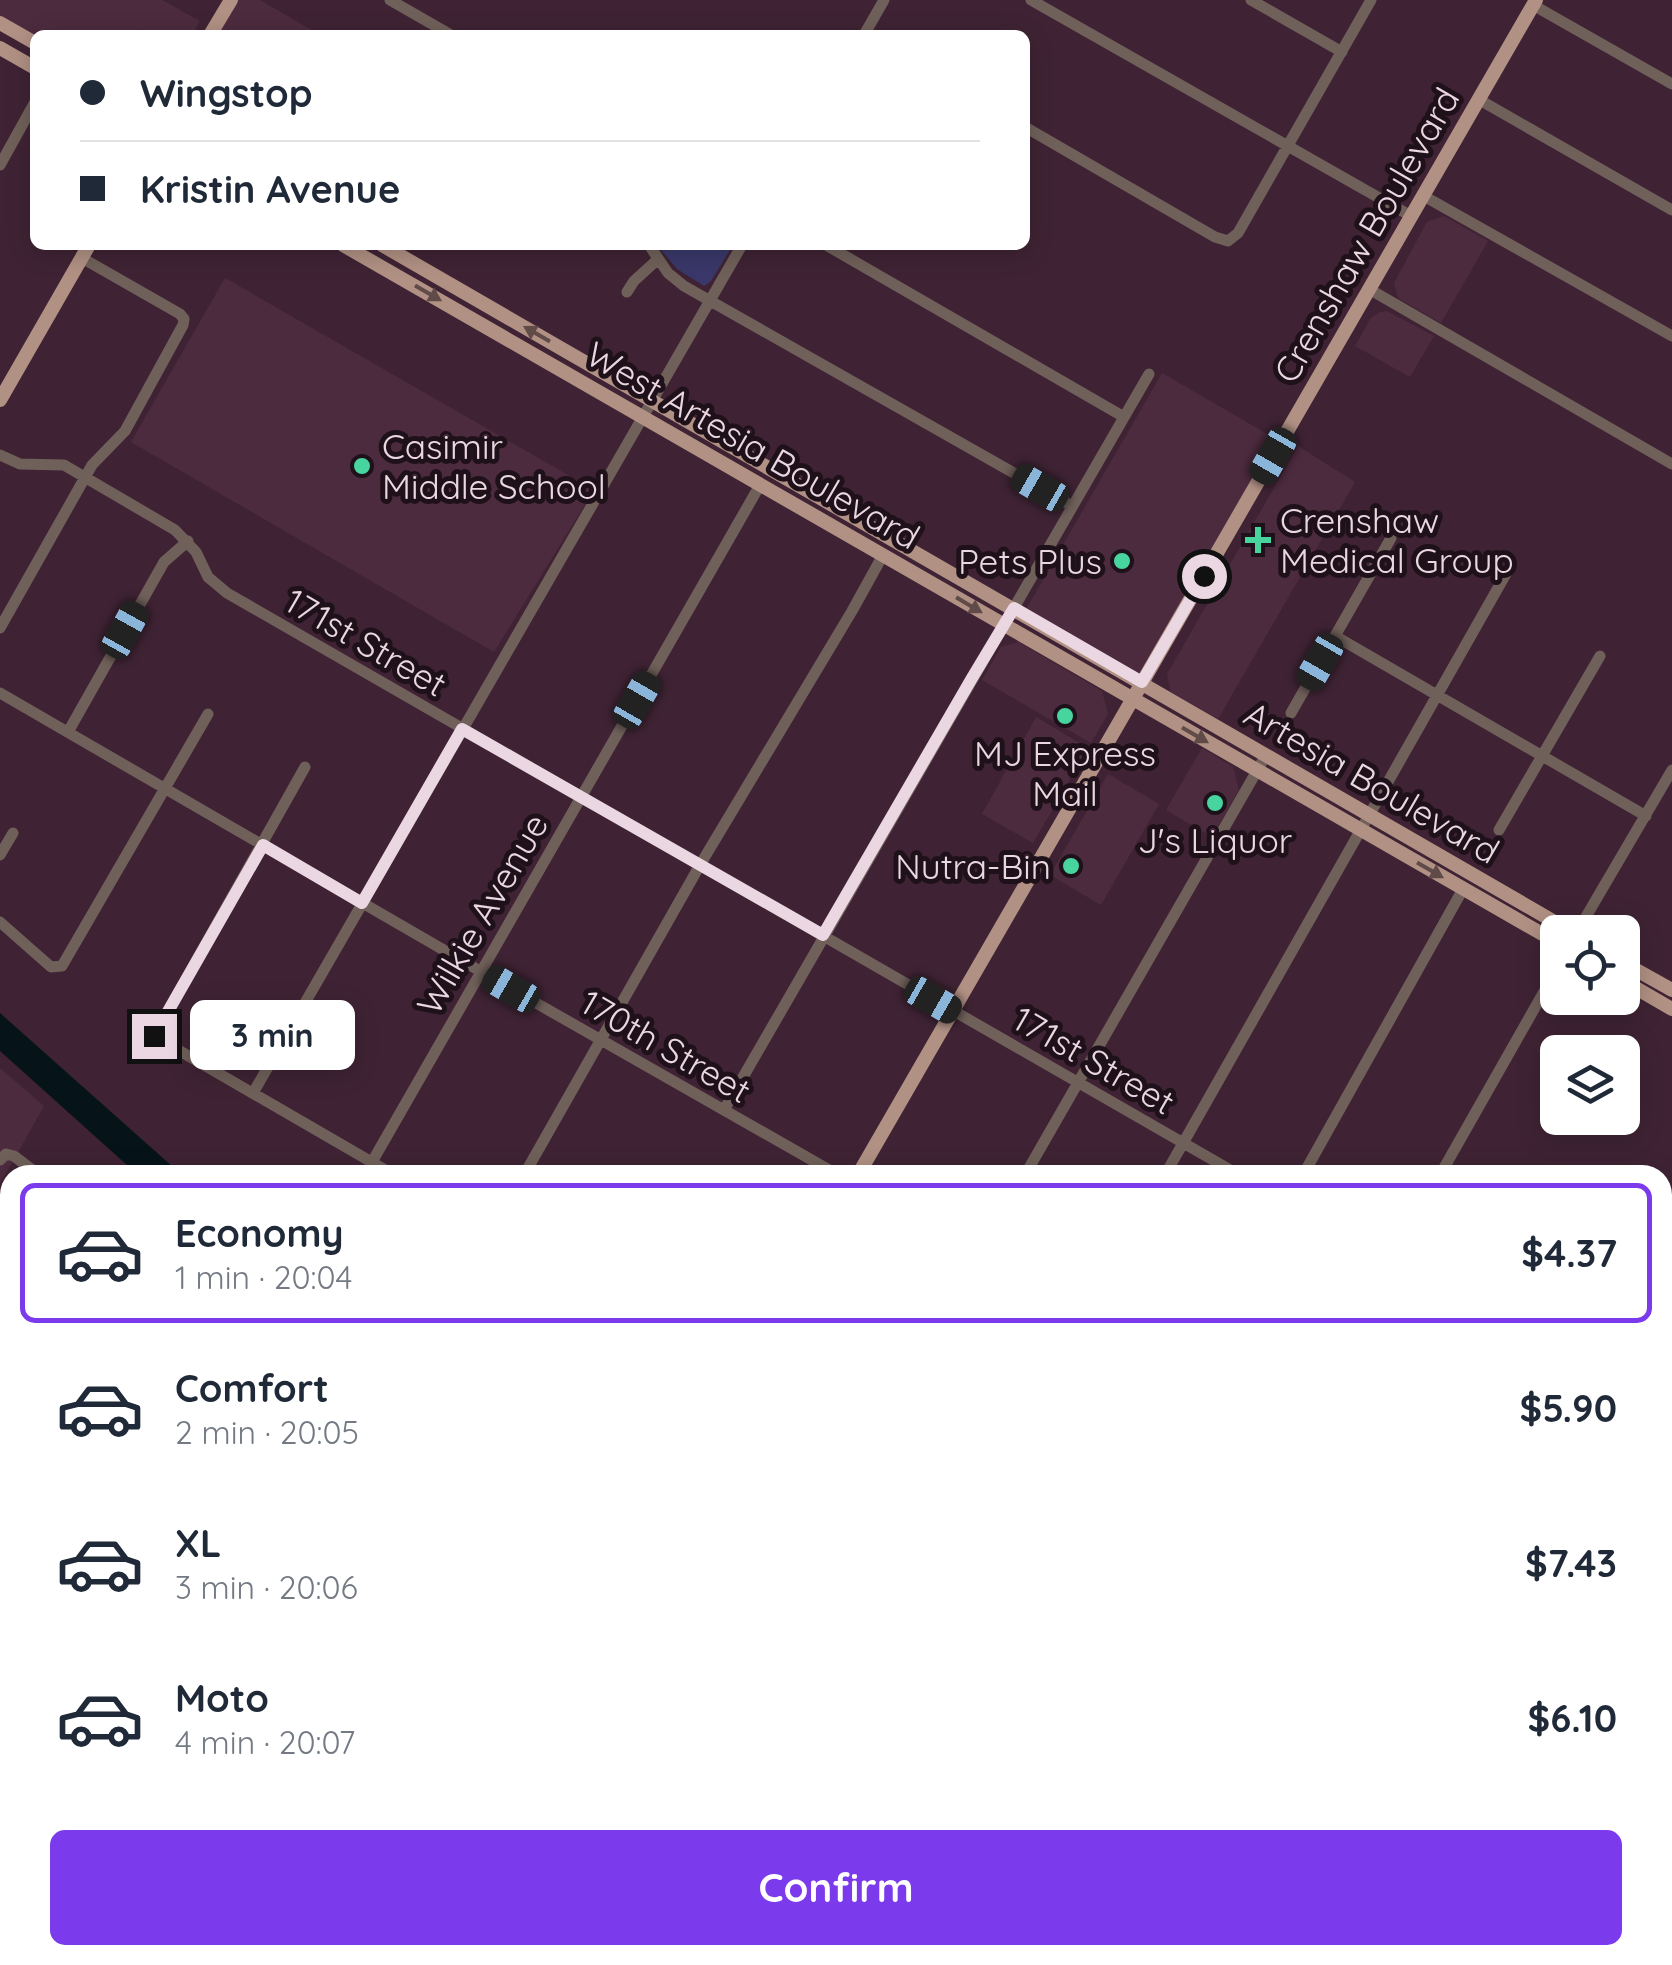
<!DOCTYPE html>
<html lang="en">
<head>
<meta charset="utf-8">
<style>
  :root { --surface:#fff; --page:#f2f2f3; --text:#1f2937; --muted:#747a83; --line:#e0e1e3; --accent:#7c3aed }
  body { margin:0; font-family:Quicksand,sans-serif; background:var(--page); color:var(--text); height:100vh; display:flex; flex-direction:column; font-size:38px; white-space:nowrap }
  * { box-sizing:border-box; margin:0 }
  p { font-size:32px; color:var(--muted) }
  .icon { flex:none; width:55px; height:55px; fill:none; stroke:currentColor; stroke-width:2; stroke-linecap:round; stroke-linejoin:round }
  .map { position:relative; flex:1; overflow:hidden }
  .sheet { position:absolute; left:0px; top:1165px; width:1672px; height:800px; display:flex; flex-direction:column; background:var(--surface); border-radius:30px 30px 0 0; box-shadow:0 5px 25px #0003 }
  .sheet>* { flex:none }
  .guide { position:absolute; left:30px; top:30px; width:1000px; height:220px; border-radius:15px; box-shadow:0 5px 25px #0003; display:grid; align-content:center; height:220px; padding:0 50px; background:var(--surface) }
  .tools { position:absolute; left:1540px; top:915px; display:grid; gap:20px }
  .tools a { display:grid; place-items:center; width:100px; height:100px; border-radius:15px; background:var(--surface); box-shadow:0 5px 25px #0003; font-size:50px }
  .end { position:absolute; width:45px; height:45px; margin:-22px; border:12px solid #ead7e1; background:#111; box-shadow:0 0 0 5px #111 }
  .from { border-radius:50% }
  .bubble { position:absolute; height:70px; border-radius:15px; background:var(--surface); box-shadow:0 5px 25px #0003; font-size:32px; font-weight:800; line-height:70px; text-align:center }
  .car { position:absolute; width:30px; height:60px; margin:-30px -15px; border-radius:12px; box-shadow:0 0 8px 2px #0007; background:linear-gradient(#222 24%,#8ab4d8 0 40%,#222 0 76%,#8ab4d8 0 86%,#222 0) }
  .guide b { display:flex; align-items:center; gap:35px; height:95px; font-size:38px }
  .guide b+b { border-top:2px solid var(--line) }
  .guide i { width:25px; height:25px; background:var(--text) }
  ul { padding:18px 0 0; list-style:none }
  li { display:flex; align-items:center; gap:30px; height:140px; margin:0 20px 15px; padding:0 30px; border:5px solid transparent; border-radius:15px }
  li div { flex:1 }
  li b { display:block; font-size:38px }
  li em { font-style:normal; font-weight:800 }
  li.selected { border-color:var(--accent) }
  li>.icon { width:90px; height:90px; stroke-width:1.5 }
  .button { display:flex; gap:20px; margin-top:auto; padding:20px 50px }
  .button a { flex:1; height:115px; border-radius:15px; background:var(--accent); color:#fff; font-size:40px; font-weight:800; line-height:115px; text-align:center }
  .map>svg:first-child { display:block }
</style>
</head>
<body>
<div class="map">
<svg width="1672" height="1965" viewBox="0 0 1672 1965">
  <rect width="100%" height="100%" fill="#3f2334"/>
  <path fill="#4d2b3f" d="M0,0H162L200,21L192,35H149L138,29L134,35H35V41L0,21Z
    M238,0H260L320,35H218Z
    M1444,216L1488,241L1441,323L1398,298L1394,283L1427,222Z
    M225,278L594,490L494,652L131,442Z
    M1387,311L1434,336L1410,377L1355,346L1371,318L1380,312Z
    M1162,373L1276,439L1138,677L1025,611Z
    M1298,446L1355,482L1218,719L1171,692L1167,674Z
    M1018,642L1102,691L1108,714L1091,743L982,680L1001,647Z
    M1036,717L1088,748L1033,843L982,814Z
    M1202,748L1233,767L1239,790L1212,837L1166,810Z
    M1108,774L1159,804L1101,905L1050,875Z
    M0,1068L44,1106L0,1184Z
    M1662,1696L1672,1701V1786L1663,1802Z
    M313,1955H399L393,1965H307Z
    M439,1955H870L879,1965H433Z"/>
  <path fill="#3a386a" d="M657,245H733L711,281L704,286L677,269Z"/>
  <path fill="#061419" d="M0,1013L182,1175H138L0,1051Z"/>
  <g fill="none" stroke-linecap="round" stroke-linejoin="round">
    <path stroke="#70605a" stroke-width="11" d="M390,0L451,35
      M1031,0L1411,216
      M1251,0L1342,52
      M1533,5L1672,84
      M864,35L884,0
      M1478,99L1672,210
      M1025,127L1215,237L1228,241L1238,233L1371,0
      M0,165L35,102
      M1422,195L1672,336
      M649,245L668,273L684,286L1072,506
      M826,245L1124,417
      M1369,289L1672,464
      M627,292L634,281L657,260
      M0,455L20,464L64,465L175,530L196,552L208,577L227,593L1239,1175
      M0,628L92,465L125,431L183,325L184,319L180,314L82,258
      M1335,636L1646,816
      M0,693L480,971L838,1175
      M1291,713L1391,538
      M68,732L164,562L188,541
      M305,767L154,1036L394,1175
      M1499,830L1600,656
      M0,855L13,833
      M0,922L51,967L62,966L208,714
      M1577,932L1672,770
      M253,1093L742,245
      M724,1110L1149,374
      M0,1160L6,1154L14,1156L39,1175
      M372,1162L760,485
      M524,1175L700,865L852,611L883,555
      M1025,1175L1266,755
      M1165,1175L1507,572
      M1303,1175L1463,889
      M1440,1175L1558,967
      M1662,1285L1672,1269
      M0,1328L10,1311
      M0,1347L10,1353
      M1662,1419L1672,1425
      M1662,1481L1672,1465
      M0,1531L10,1513
      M0,1676L10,1682
      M1662,1678L1672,1683
      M1662,1938L1672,1943
      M960,1955L970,1965
      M1165,1955L1183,1965
      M3,1965L10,1953
      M239,1965L245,1955
      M1249,1965L1255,1955
      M1384,1965L1390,1955
      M1507,1965L1513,1955"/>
    <path stroke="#b19184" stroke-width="14" d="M0,23L35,43
      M210,35L231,0
      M0,48L35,68
      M343,245L1558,943
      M382,245L1572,932
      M0,400L89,245
      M1622,962L1672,990
      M1622,980L1672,1009
      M858,1175L1536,0
      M406,1965L412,1955"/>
  </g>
  <defs><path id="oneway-solid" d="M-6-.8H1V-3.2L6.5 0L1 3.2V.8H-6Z" transform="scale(2.5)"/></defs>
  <g fill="#604b49">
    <use href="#oneway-solid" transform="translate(428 293) rotate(30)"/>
    <use href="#oneway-solid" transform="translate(537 334) rotate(-150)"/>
    <use href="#oneway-solid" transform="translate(969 605) rotate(31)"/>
    <use href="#oneway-solid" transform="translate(1195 735) rotate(30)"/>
    <use href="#oneway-solid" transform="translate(1430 870) rotate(30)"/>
  </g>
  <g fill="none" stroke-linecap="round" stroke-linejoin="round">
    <path stroke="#ead7e1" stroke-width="12" d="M154,1036L263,845L362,903L462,729L823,935L972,678L1014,608L1142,682L1204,576"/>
  </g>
  <g fill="#47d49e" stroke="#1e1119" stroke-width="4">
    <circle cx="362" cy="466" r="10"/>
    <path d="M1253 525h10v10h10v10h-10v10h-10v-10h-10v-10h10z"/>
    <circle cx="1122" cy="561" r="10"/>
    <circle cx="1065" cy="716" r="10"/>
    <circle cx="1215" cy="803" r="10"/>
    <circle cx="1071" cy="866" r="10"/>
  </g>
  <g text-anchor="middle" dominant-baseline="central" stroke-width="10" stroke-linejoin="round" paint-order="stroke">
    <g font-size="35" fill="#ead7e1" stroke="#1e1119">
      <text transform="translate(1366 235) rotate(-60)">Crenshaw Boulevard</text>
      <text transform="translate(753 445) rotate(30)">West Artesia Boulevard</text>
      <text transform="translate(366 642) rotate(30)">171st Street</text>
      <text transform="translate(1372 782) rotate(30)">Artesia Boulevard</text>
      <text transform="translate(482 914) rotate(-60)">Wilkie Avenue</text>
      <text transform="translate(666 1046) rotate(30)">170th Street</text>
      <text transform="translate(1094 1060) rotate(30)">171st Street</text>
    </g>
    <g font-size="35" fill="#ead7e1" stroke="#1e1119" text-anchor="start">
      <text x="382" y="446">Casimir<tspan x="382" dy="40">Middle School</tspan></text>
      <text x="1280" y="520">Crenshaw<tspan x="1280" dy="40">Medical Group</tspan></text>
      <text x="1102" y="561" text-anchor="end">Pets Plus</text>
      <text x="1065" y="753" text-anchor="middle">MJ Express<tspan x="1065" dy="40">Mail</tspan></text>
      <text x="1215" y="840" text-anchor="middle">J's Liquor</text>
      <text x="1051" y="866" text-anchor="end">Nutra-Bin</text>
    </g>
  </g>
</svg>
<div class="tools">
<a><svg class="icon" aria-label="locate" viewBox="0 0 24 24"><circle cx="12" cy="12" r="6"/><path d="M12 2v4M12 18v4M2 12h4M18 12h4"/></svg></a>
<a><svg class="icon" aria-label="layers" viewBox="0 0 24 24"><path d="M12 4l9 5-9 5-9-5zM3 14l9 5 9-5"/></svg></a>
</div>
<i class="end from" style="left:1204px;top:576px"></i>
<i class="end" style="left:154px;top:1036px"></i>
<div class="bubble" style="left:190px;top:1000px;width:165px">3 min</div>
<i class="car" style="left:1273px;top:456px;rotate:210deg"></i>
<i class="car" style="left:1040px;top:488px;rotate:300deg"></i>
<i class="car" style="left:125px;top:630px;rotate:29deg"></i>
<i class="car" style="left:1320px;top:662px;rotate:210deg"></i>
<i class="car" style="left:637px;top:700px;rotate:30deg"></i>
<i class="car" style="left:511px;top:989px;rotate:300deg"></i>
<i class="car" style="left:933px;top:1000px;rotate:120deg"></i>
<div class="guide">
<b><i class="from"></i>Wingstop</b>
<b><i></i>Kristin Avenue</b>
</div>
<section class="sheet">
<ul>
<li class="selected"><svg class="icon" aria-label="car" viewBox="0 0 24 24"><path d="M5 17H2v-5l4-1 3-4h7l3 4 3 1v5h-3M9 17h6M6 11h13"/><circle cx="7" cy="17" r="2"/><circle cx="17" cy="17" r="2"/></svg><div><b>Economy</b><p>1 min · 20:04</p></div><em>$4.37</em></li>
<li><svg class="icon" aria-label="car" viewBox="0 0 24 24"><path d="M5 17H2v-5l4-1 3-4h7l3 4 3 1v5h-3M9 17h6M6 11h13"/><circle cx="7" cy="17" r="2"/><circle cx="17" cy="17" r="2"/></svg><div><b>Comfort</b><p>2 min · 20:05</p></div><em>$5.90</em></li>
<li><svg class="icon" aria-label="car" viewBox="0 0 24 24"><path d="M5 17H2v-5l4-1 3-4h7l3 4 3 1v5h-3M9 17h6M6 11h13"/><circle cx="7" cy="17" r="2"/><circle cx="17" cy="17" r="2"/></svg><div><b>XL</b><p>3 min · 20:06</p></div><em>$7.43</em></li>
<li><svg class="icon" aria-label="car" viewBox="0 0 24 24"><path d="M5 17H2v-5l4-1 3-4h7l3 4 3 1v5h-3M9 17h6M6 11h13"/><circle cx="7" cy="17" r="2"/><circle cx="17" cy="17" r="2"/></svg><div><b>Moto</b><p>4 min · 20:07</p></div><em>$6.10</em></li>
</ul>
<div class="button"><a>Confirm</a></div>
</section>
</div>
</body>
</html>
